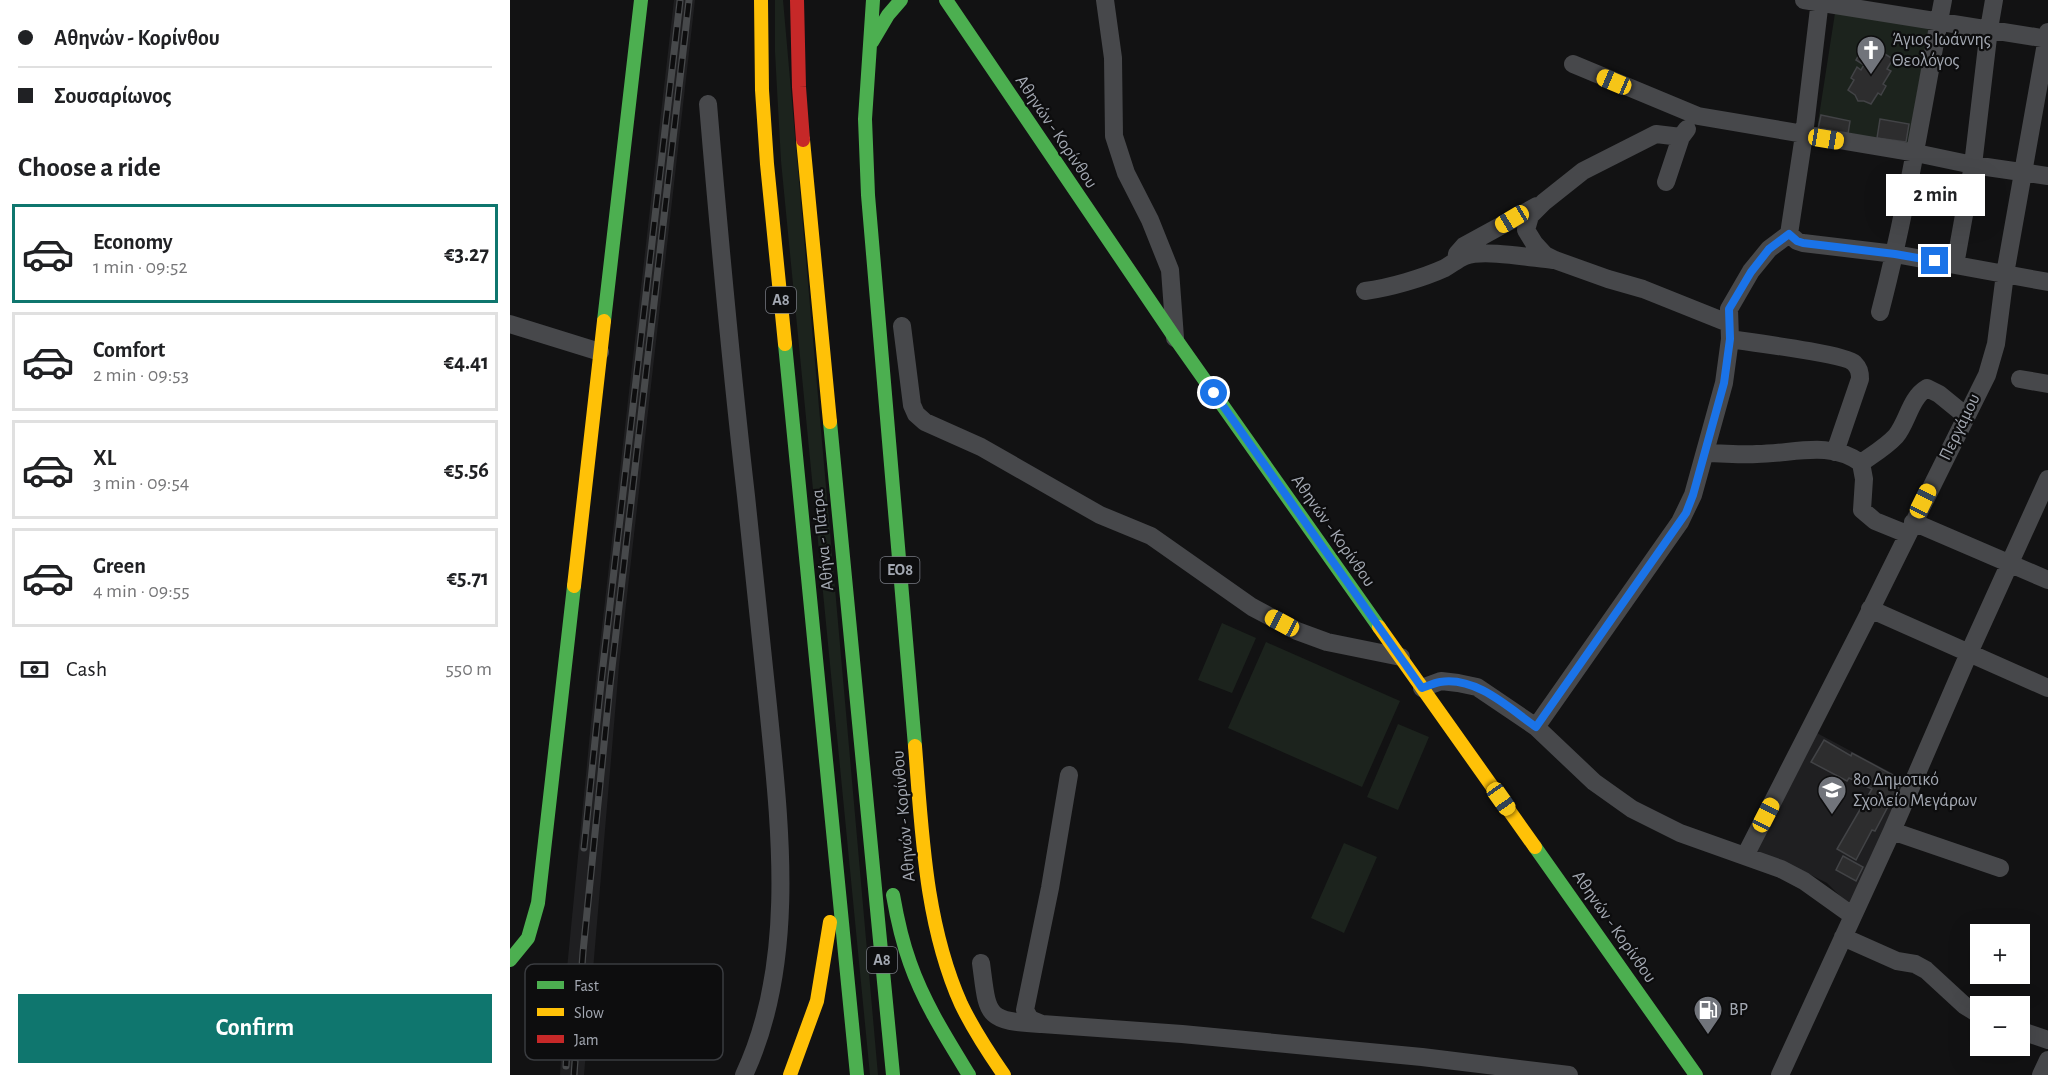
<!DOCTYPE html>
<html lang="en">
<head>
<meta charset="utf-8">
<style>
  :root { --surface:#fff; --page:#f6f6f6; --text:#202124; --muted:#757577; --line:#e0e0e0; --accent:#0f766e }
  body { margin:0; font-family:"Alegreya Sans",sans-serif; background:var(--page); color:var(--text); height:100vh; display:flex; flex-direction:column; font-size:22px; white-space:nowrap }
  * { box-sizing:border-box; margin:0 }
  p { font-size:20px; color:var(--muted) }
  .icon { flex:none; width:33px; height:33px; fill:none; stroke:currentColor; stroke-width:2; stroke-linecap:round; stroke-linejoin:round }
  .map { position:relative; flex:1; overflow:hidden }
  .details { display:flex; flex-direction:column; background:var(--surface); width:510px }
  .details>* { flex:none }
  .guide { display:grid; align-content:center; height:132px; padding:0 18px; background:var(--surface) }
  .fabs { position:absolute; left:1460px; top:924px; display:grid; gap:12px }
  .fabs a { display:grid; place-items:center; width:60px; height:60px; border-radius:0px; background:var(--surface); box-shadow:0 6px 24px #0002; font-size:30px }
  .end { position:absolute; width:27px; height:27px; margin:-14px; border:8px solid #1a73e8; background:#fff; box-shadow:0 0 0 3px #fff }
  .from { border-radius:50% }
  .bubble { position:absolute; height:42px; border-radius:0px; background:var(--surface); box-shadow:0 6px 24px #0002; font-size:20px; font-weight:700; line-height:42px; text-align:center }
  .car { position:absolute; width:18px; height:36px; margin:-18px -9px; border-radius:8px; box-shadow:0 0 4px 2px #0007; background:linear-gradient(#f5c518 24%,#345 0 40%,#f5c518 0 76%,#345 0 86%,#f5c518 0) }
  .guide b { display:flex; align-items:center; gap:21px; height:57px; font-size:22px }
  .guide b+b { border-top:2px solid var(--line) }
  .guide i { width:15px; height:15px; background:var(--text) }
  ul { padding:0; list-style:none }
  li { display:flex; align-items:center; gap:18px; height:99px; margin:0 12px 9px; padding:0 6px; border:3px solid var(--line); border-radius:0px }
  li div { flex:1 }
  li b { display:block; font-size:22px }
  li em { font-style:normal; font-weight:700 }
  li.on { border-color:var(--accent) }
  li>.icon { width:54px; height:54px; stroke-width:1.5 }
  h2 { padding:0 18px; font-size:27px; line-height:72px }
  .pay { display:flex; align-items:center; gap:15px; height:66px; padding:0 18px; font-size:22px }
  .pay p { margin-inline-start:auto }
  .button { display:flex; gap:12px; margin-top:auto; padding:12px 18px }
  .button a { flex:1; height:69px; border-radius:0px; background:var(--accent); color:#fff; font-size:24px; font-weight:700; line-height:69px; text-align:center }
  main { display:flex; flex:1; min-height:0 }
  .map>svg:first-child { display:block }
</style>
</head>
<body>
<main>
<section class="details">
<div class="guide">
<b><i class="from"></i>Αθηνών - Κορίνθου</b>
<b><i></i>Σουσαρίωνος</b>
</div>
<h2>Choose a ride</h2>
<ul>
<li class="on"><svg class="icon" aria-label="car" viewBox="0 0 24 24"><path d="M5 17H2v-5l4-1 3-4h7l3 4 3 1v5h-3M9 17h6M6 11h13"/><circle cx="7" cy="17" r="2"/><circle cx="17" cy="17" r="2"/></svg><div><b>Economy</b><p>1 min · 09:52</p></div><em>€3.27</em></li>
<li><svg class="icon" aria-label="car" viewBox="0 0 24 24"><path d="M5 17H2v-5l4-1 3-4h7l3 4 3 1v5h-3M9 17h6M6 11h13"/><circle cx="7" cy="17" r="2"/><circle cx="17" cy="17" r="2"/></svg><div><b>Comfort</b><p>2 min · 09:53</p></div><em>€4.41</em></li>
<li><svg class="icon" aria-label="car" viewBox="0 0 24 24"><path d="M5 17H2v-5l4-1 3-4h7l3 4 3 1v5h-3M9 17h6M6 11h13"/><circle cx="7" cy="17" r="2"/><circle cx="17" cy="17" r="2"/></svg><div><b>XL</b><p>3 min · 09:54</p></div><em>€5.56</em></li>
<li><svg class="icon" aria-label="car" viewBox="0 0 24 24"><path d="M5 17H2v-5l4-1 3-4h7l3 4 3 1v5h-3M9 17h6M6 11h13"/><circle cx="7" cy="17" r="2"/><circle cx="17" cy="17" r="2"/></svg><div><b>Green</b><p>4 min · 09:55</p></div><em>€5.71</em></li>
</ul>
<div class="pay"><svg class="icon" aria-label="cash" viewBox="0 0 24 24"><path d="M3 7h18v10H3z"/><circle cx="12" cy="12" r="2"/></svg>Cash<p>550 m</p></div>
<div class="button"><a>Confirm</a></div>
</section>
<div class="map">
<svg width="1538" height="1075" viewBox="0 0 1538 1075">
  <rect width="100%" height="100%" fill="#121213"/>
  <path fill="#1f1f21" d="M164,0H185L109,666L74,1075H50L56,979L81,723Z
    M1305,732L1397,781L1341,907L1317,883L1295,872L1245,851Z"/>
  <path fill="#1c231d" d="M265,0H273L368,1075H360L271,161L265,52Z
    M1325,13L1419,27L1398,144L1307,129Z
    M712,623L746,638L722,693L688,680Z
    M756,642L890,701L852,787L718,728Z
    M888,724L919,737L888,810L857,797Z
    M834,843L867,857L834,933L801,918Z"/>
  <path fill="#2d2d2e" stroke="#424346" stroke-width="1.5" d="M1370,51L1383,59L1377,69L1381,71L1373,84L1376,86L1371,95L1368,93L1361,104L1354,101H1348L1345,95L1338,90L1344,80L1341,78L1347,67L1351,70L1354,65L1346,60L1350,53L1363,61Z
    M1311,115L1340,121L1338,134L1308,129Z
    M1370,119L1399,124L1396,142L1367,138Z
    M1314,740L1341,756L1342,753L1392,780L1365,831L1362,830L1346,860L1327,849L1362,789L1339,778L1337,781L1301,762Z
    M1333,856L1353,867L1346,881L1326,870Z"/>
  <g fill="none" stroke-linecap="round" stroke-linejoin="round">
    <path stroke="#47484b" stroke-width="18" d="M595,0L603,58L604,136L616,173L640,220L660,270L665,338
      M1294,0L1538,39
      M1063,64L1188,116L1406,153L1463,165L1538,176
      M198,104C209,235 221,365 236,496C244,566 251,636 258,706C270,826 287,962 234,1075
      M1171,137L1146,134L1073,171L1034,202L1020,216L1016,230L1024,243L1035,255L1045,260L1098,279L1133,289L1218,323
      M1156,182L1171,137L1177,129
      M1279,234L1287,241L1293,243L1385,254L1538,282
      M946,261L947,254L954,246L1027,206
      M1445,265L1463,165L1479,29L1484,0
      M855,291C879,288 913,278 935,268C942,264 948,259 955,256C974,249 1022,258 1043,260
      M1370,312C1397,209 1413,104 1433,0
      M0,324L90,352
      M392,326L402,405L406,414L415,422L471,447L590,515L641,536L742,607L787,631L817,642L891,657
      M1220,339C1239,342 1335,354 1344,363C1349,368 1350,372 1350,379L1325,452
      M1510,379L1538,384
      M1196,453C1213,453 1230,455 1247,454C1283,454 1319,440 1351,463L1354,479L1352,510L1365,521L1397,534
      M1351,463C1362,455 1376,447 1386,436C1398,421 1400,398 1417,388L1429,394L1456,416
      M1403,522L1538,580
      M1360,609L1538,688
      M912,688L931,681L948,683L967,687L1026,727L1084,782L1122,809L1170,833L1271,869L1294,881L1343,916
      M1026,727L1170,522L1183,495L1214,383L1220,339L1219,309L1241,271L1259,249L1279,234L1294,135L1310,0
      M559,775L540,888L515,1010L520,1019L532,1024L672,1034L912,1057L1059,1075
      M1382,831L1490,868
      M1235,856L1356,619L1477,375L1486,344L1495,274L1538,32
      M1333,937L1387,961L1405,964L1416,970L1454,1005L1470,1015
      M471,963C478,1015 474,1021 530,1024
      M1509,1030L1538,1040
      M1270,1075L1382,831L1459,653L1538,479
      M1531,1075L1538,1060"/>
    <path stroke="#4caf50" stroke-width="14" d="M363,0L355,119L358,195L405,746
      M436,0L665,338L869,627
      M362,42L378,15L391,0
      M94,321L131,0
      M275,344L347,1075
      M320,422L383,1075
      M1025,847L1186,1075
      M383,895C387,918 392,941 400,963C414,1003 437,1039 459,1075
      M0,960L18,938L28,903L64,586"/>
    <path stroke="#ffc107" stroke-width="14" d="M251,0L252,90L257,164L275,344
      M293,140L320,422
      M64,586L94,321
      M869,627L1025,847
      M405,746C412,833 415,923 451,1004C463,1029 478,1052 494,1075
      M280,1075L307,1001L320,922"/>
    <path stroke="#c62828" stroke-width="14" d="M287,0L289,87L293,140"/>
    <g stroke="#47494b" stroke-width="7">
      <path id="rail" d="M74,848L91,683L170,1
        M56,1066L60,1000
        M64,1075L73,952L100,685L179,0"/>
    </g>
    <use href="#rail" stroke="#0d0d0e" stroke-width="4.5" stroke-dasharray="14" stroke-linecap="butt"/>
  </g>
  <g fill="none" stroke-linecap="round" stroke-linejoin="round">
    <path stroke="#1a73e8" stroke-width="8" d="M704,393L912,688C918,686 924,683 930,682C966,676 999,708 1026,727L1176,513L1183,495L1214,383L1220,339L1219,309L1241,272L1259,249L1279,234L1287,241L1293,243L1385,254L1425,261"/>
  </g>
  <defs>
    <g id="church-pin" transform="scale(1.5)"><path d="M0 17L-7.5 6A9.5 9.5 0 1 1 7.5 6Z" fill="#71747b" stroke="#0d0d0e"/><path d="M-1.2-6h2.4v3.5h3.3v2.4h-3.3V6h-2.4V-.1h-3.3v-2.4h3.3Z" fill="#fff"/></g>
    <g id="school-pin" transform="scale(1.5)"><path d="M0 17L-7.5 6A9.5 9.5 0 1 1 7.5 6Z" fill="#71747b" stroke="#0d0d0e"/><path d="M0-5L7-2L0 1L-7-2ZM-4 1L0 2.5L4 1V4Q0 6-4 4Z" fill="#fff"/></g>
    <g id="fuel-pin" transform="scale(1.5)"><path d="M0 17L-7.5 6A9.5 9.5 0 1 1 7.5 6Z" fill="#71747b" stroke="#0d0d0e"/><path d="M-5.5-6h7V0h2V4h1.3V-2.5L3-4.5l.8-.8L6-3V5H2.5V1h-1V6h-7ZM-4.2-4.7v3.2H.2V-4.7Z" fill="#fff"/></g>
  </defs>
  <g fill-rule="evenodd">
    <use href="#church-pin" x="1361" y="50"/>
    <use href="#school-pin" x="1322" y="790"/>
    <use href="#fuel-pin" x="1198" y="1010"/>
  </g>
  <g text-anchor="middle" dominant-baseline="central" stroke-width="4.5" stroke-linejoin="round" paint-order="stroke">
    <g fill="#0d0d0e" stroke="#777a82" stroke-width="1.5">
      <rect x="256" y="287" width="30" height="26" rx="4.5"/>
      <rect x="370.5" y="557" width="39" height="26" rx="4.5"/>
      <rect x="357" y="947" width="30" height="26" rx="4.5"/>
    </g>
    <g font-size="16" font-weight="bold" fill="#a4a9b3">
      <text x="271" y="300">Α8</text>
      <text x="390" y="570">ΕΟ8</text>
      <text x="372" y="960">Α8</text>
    </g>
    <g font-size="18" fill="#a4a9b3" stroke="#0d0d0e" text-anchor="start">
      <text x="1382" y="40">Άγιος Ιωάννης<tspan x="1382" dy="21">Θεολόγος</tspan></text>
      <text x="1343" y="780">8ο Δημοτικό<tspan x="1343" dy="21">Σχολείο Μεγάρων</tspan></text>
      <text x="1219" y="1010">BP</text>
    </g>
    <g font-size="18" fill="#a4a9b3" stroke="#0d0d0e">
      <text transform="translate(546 132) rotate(56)">Αθηνών - Κορίνθου</text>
      <text transform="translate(1450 427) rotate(-64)">Περγάμου</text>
      <text transform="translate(823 531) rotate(55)">Αθηνών - Κορίνθου</text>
      <text transform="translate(313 540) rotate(-96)">Αθήνα - Πάτρα</text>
      <text transform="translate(394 816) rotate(-95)">Αθηνών - Κορίνθου</text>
      <text transform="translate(1104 927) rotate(55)">Αθηνών - Κορίνθου</text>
    </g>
  </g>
  <rect x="15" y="964" width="198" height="96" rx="9" fill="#0d0d0e" stroke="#3a3c40" stroke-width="1.5"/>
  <rect x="27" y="981" width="27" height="8" fill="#4caf50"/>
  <rect x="27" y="1008" width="27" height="8" fill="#ffc107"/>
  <rect x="27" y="1035" width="27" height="8" fill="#c62828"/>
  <g font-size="16" fill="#a4a9b3">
    <text x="64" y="991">Fast</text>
    <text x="64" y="1018">Slow</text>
    <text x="64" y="1045">Jam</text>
  </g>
</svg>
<div class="fabs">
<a>+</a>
<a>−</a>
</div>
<i class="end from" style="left:704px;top:393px"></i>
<i class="end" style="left:1425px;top:261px"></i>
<div class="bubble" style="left:1376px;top:174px;width:99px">2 min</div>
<i class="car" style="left:1104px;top:82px;rotate:293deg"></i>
<i class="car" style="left:1316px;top:139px;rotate:99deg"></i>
<i class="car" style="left:1002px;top:219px;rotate:239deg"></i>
<i class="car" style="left:1413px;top:501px;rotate:26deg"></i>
<i class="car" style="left:772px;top:623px;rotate:298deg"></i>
<i class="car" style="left:991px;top:799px;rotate:145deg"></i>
<i class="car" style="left:1256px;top:815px;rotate:27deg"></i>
</div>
</main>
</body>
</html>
